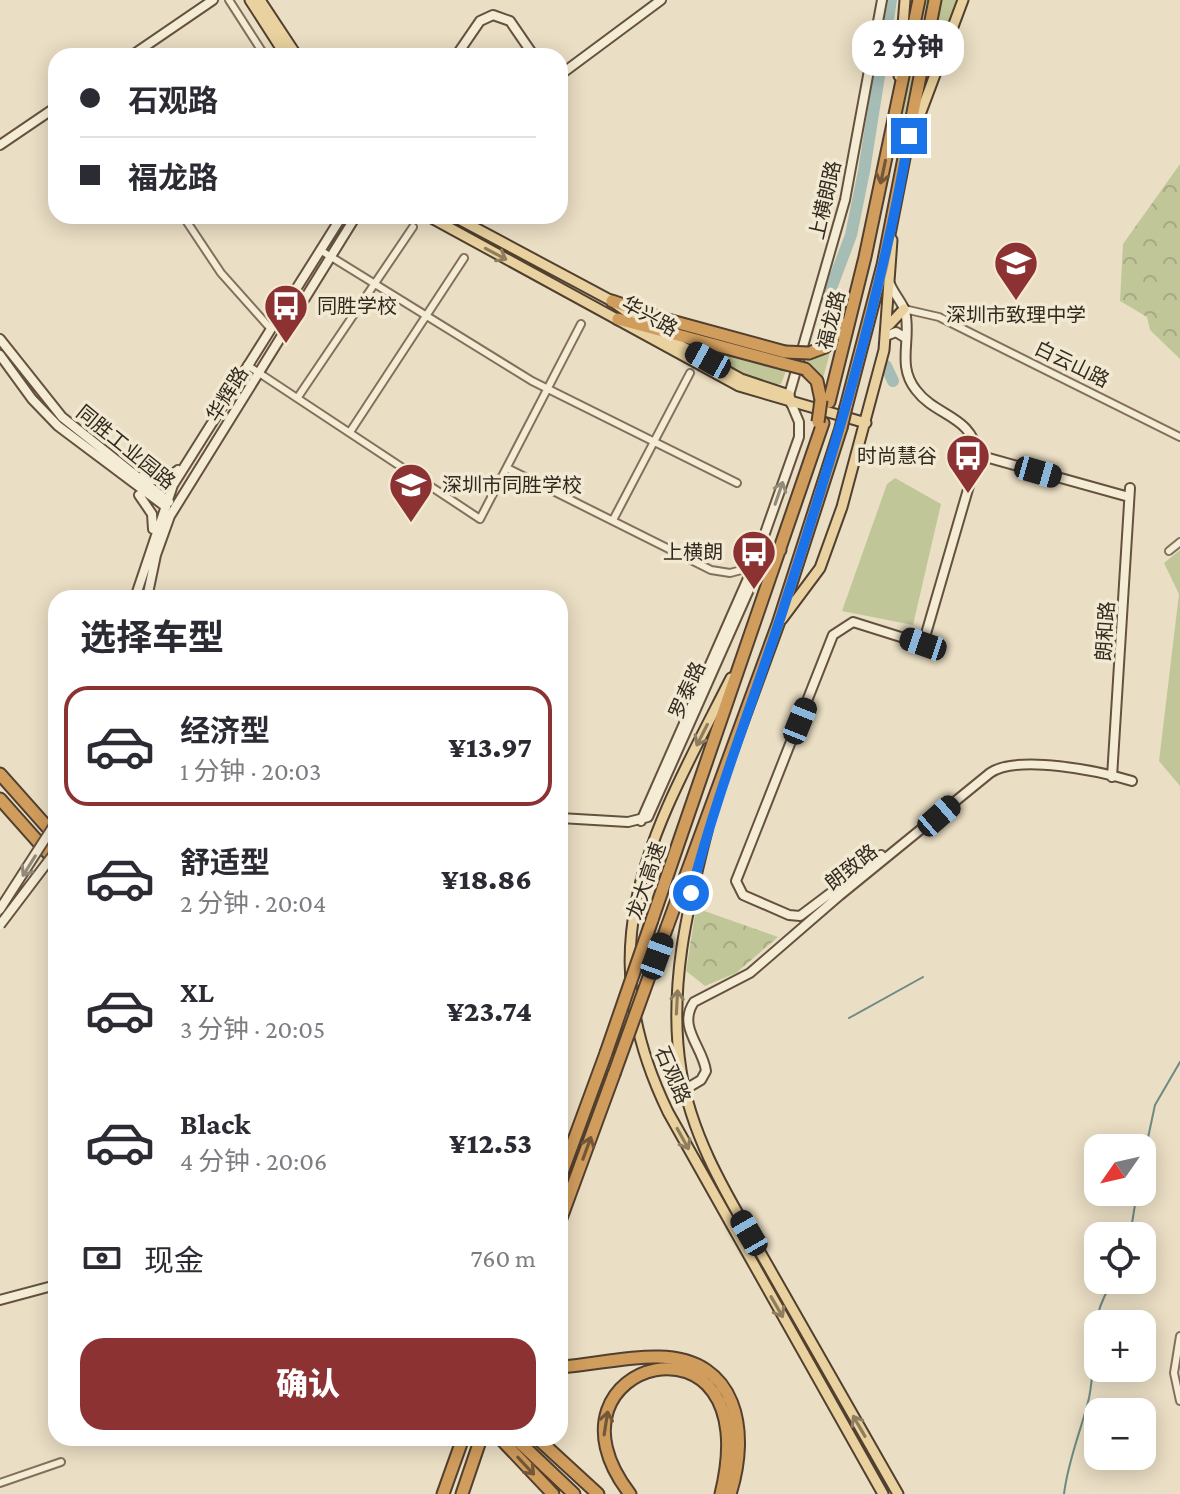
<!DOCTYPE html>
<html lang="zh">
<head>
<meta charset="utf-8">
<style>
  :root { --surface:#fff; --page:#f7f7f7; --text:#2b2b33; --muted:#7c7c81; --line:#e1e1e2; --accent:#8c3233 }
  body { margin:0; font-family:"Crimson Pro","Noto Sans SC",serif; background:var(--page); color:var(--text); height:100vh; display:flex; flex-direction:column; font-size:30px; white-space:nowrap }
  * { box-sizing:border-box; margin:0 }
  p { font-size:26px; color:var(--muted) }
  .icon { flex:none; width:44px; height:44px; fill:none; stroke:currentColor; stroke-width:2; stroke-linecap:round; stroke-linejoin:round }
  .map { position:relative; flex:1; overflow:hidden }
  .panel { position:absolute; left:48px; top:590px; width:520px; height:856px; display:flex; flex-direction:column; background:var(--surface); border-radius:24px; box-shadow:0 4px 20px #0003 }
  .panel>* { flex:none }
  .banner { position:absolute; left:48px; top:48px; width:520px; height:176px; border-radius:24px; box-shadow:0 4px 20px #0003; display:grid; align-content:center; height:176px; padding:0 32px; background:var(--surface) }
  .needle { width:52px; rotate:236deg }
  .controls { position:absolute; left:1084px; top:1134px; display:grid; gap:16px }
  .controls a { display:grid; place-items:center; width:72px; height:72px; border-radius:16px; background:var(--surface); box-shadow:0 4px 20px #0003; font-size:40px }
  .end { position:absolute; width:36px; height:36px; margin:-18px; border:10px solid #1a73e8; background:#fff; box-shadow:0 0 0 4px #fff }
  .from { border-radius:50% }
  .bubble { position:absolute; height:56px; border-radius:24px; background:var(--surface); box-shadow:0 4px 20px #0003; font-size:26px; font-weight:800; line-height:56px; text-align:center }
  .car { position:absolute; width:24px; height:48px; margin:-24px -12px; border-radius:10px; box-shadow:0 0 6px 2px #0007; background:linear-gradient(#222 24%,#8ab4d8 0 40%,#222 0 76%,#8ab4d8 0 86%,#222 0) }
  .banner b { display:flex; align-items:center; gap:28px; height:76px; font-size:30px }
  .banner b+b { border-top:2px solid var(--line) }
  .banner i { width:20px; height:20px; background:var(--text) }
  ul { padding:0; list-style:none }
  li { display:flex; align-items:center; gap:24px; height:120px; margin:0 16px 12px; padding:0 16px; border:4px solid transparent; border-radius:24px }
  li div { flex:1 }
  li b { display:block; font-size:30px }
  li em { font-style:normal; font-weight:800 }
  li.current { border-color:var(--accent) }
  li>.icon { width:72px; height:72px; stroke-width:1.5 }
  h2 { padding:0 32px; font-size:36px; line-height:96px }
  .pay { display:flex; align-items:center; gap:20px; height:88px; padding:0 32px; font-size:30px }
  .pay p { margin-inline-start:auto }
  .action { display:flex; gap:16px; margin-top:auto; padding:16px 32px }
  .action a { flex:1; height:92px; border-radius:24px; background:var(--accent); color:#fff; font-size:32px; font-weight:800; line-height:92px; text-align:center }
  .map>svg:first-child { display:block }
</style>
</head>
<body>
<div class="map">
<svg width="1180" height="1494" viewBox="0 0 1180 1494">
  <defs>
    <pattern id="forest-crowns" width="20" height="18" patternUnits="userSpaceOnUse" patternTransform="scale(2)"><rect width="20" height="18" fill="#c1c699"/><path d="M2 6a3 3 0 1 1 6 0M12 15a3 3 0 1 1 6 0" fill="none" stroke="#a6aa83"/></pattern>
  </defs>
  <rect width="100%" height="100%" fill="#eadec4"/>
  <path fill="#c1c699" d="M924,0H929L904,117H902Z
    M686,344L786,371L781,384C752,391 711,357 686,344Z
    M831,349L823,378L806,364L808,356Z
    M895,478L941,504L913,625L842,611L887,484Z
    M1180,550V786L1159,761L1179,594L1164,563Z"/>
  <path fill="url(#forest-crowns)" d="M942,0H960L919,106Z
    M1180,164V359L1150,330L1147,317L1120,301L1123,244Z
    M696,908L778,937L736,973L705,986L686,971Z"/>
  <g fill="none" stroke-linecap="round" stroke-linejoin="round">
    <path stroke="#6d8a83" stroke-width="2" d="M849,1018L923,977
      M1142,1166L1155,1105L1180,1062
      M1130,1236L1137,1192
      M1064,1494C1068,1460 1081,1431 1089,1398C1098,1356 1086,1315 1115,1280"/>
    <path stroke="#a6bdb6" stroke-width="12" d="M834,322L828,301L830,291L851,235L864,171L891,0
      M886,366L893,381"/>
    <g stroke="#82705c" stroke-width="10">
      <path id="street" d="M229,0L265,56
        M185,219L221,273L270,328
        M320,250L532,381L737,483
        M904,309L939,317L1180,437
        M247,365L480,519L581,324
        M298,397L413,227
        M350,432L464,258
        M507,468L711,570L730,573L753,567
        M613,520L690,373
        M1169,551L1180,542
        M1180,1336L1174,1373L1180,1401
        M0,1483L61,1462"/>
    </g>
    <g stroke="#64523f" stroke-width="12">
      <path id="secondary" d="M131,56L213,0
        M456,56L480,21L493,15L510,21L534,56
        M560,75L661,0
        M0,145L56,107
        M886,336L896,332L904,337
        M0,339L62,417L169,502
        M0,355L32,399L58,426L166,507
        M789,395L845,200L882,0
        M978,455L1129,497
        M141,477L163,482L178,470
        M139,495L152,514L153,529
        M135,598L173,485L342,216
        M147,598L156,555L170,516L356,216
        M1112,777L1130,488
        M560,818L628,822L648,817L752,583L753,572
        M641,821L753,567L799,437V422L791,403
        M881,855L800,916L789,915L743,895L736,881L833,635L853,622L923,644L978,455C972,415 936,417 916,390C896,365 912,339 905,311C902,302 894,294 890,284
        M684,1090L701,1080L706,1071C703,1047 677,1027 694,1002L750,973L839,896L990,773C1018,754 1099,771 1132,781
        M0,1300L56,1285"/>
    </g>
    <g stroke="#513f30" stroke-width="13">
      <path id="primary" d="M250,0L286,56
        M260,0L297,56
        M899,76L905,0
        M912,136L963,0
        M428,216L739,386L866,423
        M453,216L612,301L644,324
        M889,325L904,309
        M656,332L741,379L789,395L791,403
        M782,619L820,568L842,507L884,350L892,240
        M731,678C653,832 585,940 668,1112L883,1494
        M707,831C687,910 668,989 681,1070C692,1144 736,1209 772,1273C814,1347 856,1421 898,1494"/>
    </g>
    <g stroke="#513f30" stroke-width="15">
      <path id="highway" d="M612,301L664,319L785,352
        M618,319L782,363
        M809,353L825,347L844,324
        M805,369L817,381L821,400
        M829,402L865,257L919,0
        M846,407L883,265L935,0
        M753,567L780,550
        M0,774L56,837
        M0,799L56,862
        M652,920L823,423
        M667,927L778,624L841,428
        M560,1178L606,1053
        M560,1221L614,1074
        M560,1367C593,1365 626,1356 659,1357C738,1358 750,1432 730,1494
        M500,1438L553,1494
        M515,1438L574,1494
        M537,1438L598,1494
        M443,1494L463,1438
        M462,1494L481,1438
        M630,1494C527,1361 770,1296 721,1494"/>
    </g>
    <use href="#street" stroke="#f5ecd6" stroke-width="6"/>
    <use href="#secondary" stroke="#f5ecd6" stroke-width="8"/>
    <use href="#primary" stroke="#e9d29f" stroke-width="9"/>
    <use href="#highway" stroke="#d19d5d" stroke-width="11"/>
    <g stroke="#64523f" stroke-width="12" stroke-linecap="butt">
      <path id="secondary-bridge" d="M0,909L56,822
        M0,925L56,851"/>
    </g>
    <g stroke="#513f30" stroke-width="15" stroke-linecap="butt">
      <path id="highway-bridge" d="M785,352L809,353
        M782,363L805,369
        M818,422L821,400
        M841,428L846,407
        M606,1053L652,920
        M614,1074L667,927"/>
    </g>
    <use href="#secondary-bridge" stroke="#f5ecd6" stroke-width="8"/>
    <use href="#highway-bridge" stroke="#d19d5d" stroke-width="11"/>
  </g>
  <defs><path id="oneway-shaft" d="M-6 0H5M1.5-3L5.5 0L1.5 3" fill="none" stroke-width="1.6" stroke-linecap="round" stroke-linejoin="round" transform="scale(2)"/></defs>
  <g stroke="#735738">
    <use href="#oneway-shaft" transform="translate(883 172) rotate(102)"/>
    <use href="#oneway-shaft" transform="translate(587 1148) rotate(-70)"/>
    <use href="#oneway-shaft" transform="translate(606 1423) rotate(-81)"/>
    <use href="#oneway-shaft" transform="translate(526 1466) rotate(47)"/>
  </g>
  <g stroke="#8e7e5f">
    <use href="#oneway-shaft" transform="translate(496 254) rotate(28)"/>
    <use href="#oneway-shaft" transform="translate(702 735) rotate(117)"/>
    <use href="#oneway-shaft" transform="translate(677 1002) rotate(-87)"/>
    <use href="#oneway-shaft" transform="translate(683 1139) rotate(61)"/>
    <use href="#oneway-shaft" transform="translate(777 1307) rotate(60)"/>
    <use href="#oneway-shaft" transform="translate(859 1426) rotate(-120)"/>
  </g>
  <g stroke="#948a7a">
    <use href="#oneway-shaft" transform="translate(779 493) rotate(-71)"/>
    <use href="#oneway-shaft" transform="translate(29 866) rotate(122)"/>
  </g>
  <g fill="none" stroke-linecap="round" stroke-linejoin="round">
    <path stroke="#1a73e8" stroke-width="10" d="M691,893C715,800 749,712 779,622C831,462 881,301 909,136"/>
  </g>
  <defs>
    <g id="school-pin" transform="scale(2.3)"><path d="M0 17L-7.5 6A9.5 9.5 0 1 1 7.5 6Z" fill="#8c3233" stroke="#f2e9d3"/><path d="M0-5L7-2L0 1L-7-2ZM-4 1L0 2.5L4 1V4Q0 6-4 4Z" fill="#fff"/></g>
    <g id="bus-pin" transform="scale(2.3)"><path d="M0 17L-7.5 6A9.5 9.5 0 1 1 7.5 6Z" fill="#8c3233" stroke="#f2e9d3"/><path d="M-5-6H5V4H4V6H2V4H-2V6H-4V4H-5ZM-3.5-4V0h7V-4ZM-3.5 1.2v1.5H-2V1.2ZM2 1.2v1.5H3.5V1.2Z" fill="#fff"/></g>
  </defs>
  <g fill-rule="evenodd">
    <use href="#school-pin" x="1016" y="263"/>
    <use href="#bus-pin" x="286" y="306"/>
    <use href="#bus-pin" x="968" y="456"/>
    <use href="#school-pin" x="411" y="485"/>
    <use href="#bus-pin" x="754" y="552"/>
  </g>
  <g text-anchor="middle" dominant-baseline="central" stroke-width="7" stroke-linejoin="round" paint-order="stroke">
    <g font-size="20" fill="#34291f" stroke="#f2e9d3">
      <text transform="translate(825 200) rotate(-77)">上横朗路</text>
      <text transform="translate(650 316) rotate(29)">华兴路</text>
      <text transform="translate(831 320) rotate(-76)">福龙路</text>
      <text transform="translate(1072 364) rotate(26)">白云山路</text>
      <text transform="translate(227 394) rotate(-58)">华辉路</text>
      <text transform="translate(126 447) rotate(39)">同胜工业园路</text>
      <text transform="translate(1105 631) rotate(-86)">朗和路</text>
      <text transform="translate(687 690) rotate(-66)">罗泰路</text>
      <text transform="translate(851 867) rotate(-38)">朗致路</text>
      <text transform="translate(646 881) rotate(-71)">龙大高速</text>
      <text transform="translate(673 1075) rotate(67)">石观路</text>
    </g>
    <g font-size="20" fill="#34291f" stroke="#f2e9d3" text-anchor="start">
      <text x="317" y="306">同胜学校</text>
      <text x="1016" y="315" text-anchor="middle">深圳市致理中学</text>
      <text x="937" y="456" text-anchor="end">时尚慧谷</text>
      <text x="442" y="485">深圳市同胜学校</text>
      <text x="723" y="552" text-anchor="end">上横朗</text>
    </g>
  </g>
</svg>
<div class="controls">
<a><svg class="needle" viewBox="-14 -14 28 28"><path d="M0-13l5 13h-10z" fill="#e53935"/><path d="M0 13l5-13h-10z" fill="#7c7c81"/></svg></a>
<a><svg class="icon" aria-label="locate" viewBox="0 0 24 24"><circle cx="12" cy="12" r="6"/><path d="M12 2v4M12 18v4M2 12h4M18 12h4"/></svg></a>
<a>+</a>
<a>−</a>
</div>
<i class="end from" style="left:691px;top:893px"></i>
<i class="end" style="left:909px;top:136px"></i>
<div class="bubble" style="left:852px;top:20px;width:112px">2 分钟</div>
<i class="car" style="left:708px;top:360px;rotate:299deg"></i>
<i class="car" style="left:1038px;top:472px;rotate:106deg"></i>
<i class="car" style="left:923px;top:644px;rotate:289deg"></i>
<i class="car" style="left:800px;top:721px;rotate:22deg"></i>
<i class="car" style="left:939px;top:816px;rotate:49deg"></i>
<i class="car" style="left:657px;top:956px;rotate:20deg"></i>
<i class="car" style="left:749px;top:1233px;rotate:330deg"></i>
<div class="banner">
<b><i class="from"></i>石观路</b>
<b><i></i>福龙路</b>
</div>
<section class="panel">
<h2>选择车型</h2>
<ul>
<li class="current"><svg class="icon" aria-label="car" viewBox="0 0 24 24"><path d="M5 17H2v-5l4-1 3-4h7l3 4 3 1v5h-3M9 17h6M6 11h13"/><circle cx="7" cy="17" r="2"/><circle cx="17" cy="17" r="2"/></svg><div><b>经济型</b><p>1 分钟 · 20:03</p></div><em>¥13.97</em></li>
<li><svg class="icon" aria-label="car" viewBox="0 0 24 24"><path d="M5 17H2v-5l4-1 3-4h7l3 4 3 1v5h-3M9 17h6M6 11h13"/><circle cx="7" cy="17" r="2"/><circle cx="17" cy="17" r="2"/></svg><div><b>舒适型</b><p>2 分钟 · 20:04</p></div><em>¥18.86</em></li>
<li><svg class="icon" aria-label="car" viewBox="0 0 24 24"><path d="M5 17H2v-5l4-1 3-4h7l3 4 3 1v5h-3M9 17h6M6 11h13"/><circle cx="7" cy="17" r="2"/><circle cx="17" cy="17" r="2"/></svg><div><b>XL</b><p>3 分钟 · 20:05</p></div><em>¥23.74</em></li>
<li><svg class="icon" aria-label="car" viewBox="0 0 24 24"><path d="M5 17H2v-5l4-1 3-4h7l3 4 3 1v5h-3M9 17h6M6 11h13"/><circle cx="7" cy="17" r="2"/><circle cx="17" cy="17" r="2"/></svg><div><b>Black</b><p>4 分钟 · 20:06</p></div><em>¥12.53</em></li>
</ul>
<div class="pay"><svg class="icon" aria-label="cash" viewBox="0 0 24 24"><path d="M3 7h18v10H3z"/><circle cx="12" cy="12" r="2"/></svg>现金<p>760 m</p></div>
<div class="action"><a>确认</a></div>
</section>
</div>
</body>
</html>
